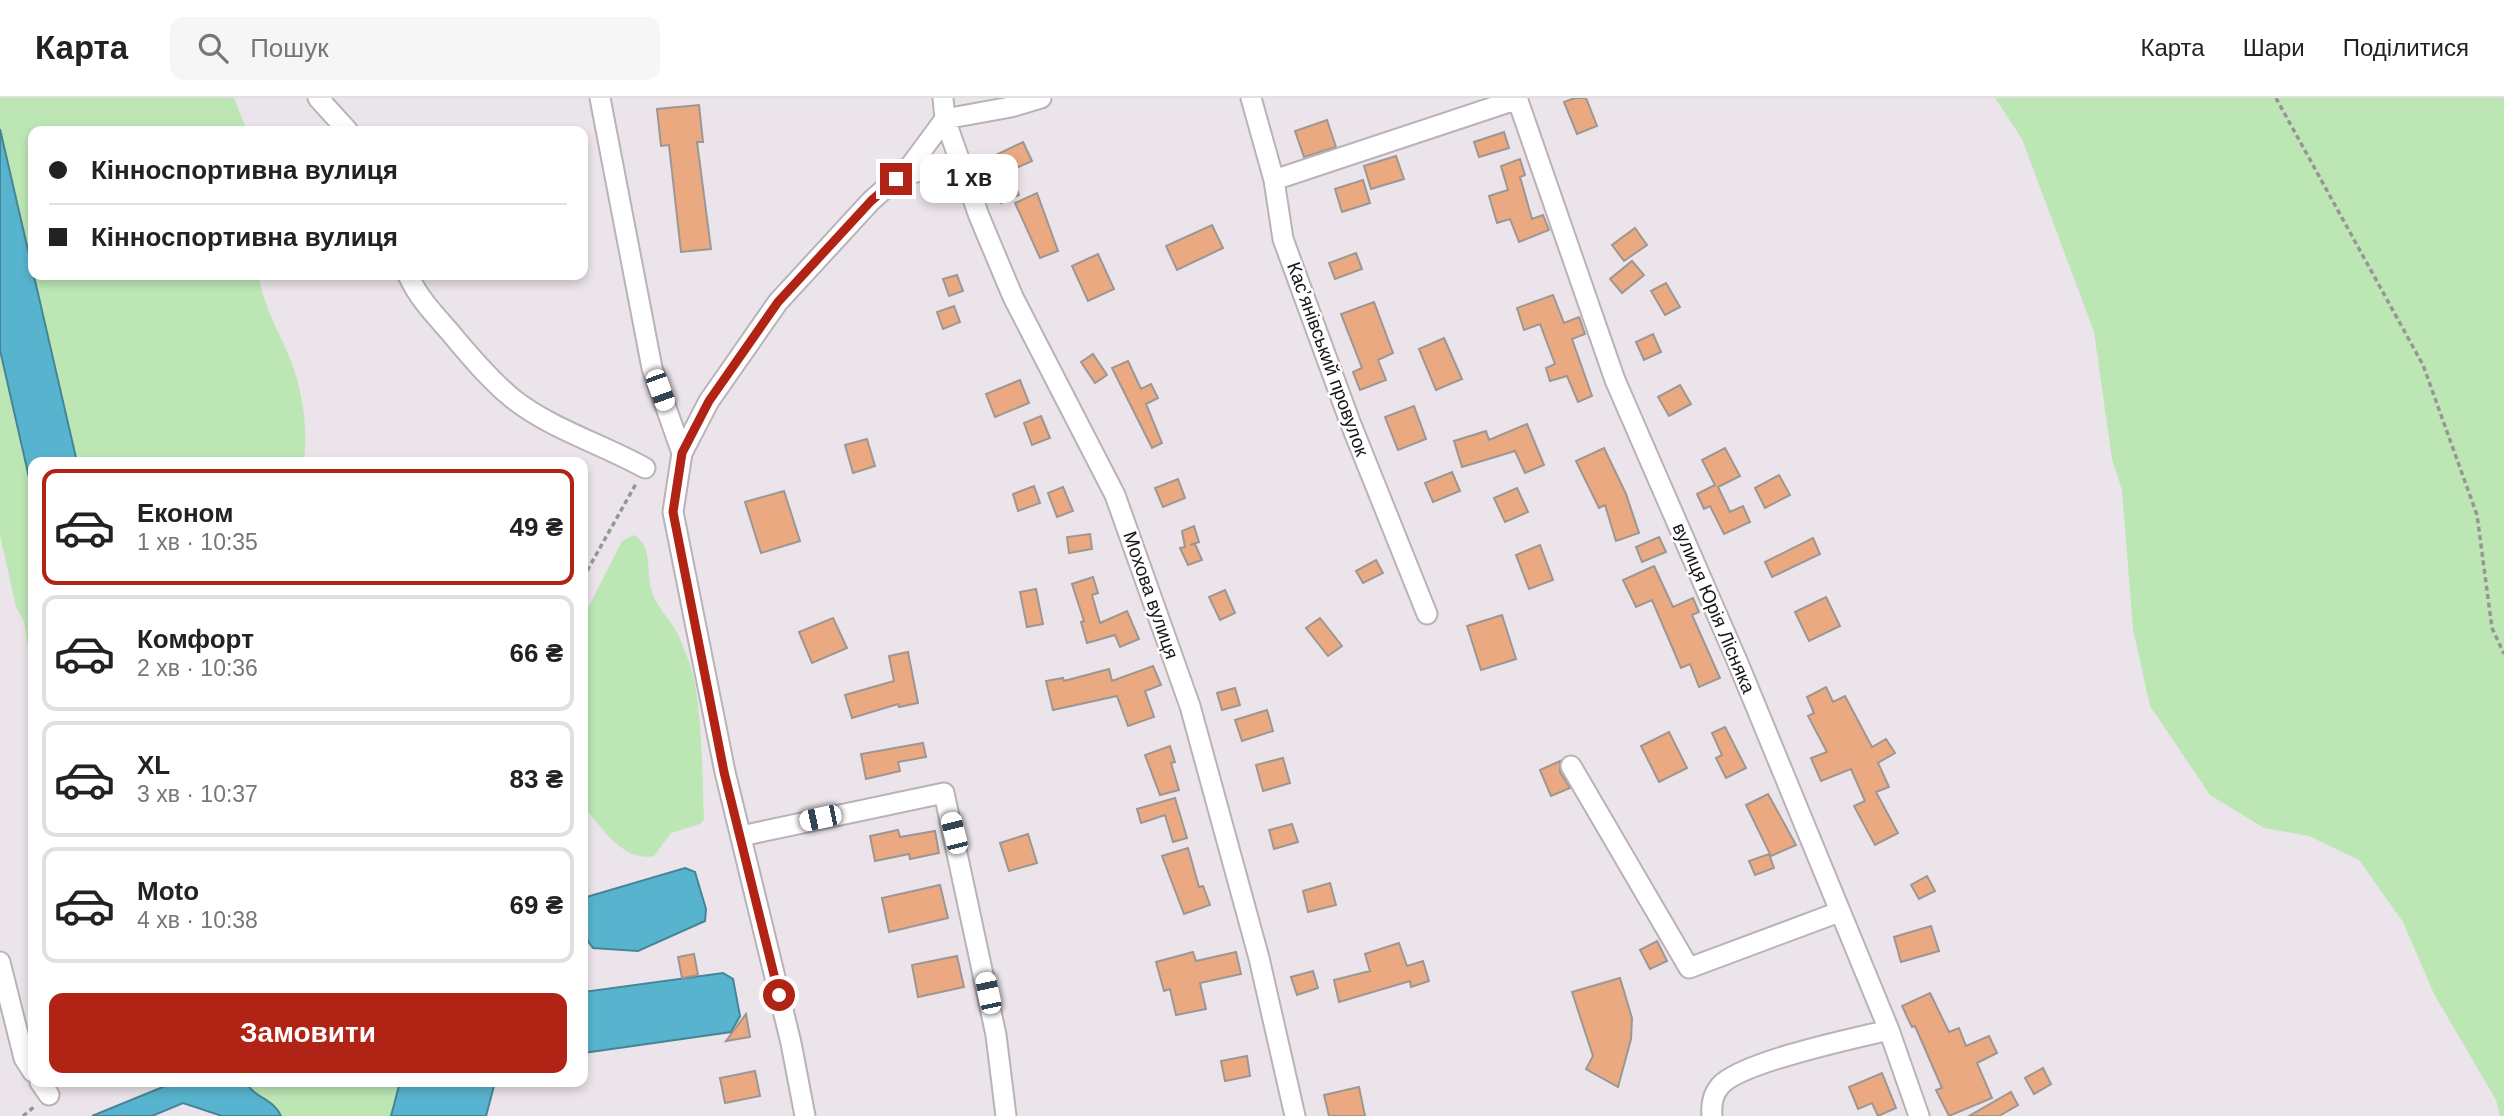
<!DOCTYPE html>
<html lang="uk">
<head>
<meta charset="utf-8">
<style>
  :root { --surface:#fff; --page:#f6f6f6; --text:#222; --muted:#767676; --line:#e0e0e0; --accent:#b12314 }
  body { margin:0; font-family:Helvetica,sans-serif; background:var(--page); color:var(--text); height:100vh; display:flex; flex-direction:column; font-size:26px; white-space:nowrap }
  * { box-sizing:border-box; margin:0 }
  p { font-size:23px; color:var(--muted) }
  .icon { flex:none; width:38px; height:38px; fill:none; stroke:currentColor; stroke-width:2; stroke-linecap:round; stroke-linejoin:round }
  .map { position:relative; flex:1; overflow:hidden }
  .sheet { position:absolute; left:28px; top:359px; width:560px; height:630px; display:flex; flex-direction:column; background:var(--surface); border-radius:14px; box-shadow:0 4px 10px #0003 }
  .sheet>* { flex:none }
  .banner { position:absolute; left:28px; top:28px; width:560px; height:154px; border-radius:14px; box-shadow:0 4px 10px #0003; display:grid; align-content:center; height:154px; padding:0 21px; background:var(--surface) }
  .end { position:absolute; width:32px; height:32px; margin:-16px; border:9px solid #b12314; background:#fff; box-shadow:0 0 0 4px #fff }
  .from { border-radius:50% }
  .bubble { position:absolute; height:49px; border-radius:14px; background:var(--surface); box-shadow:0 4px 10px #0003; font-size:23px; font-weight:800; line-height:49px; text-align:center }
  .car { position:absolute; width:21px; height:42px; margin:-21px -10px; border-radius:9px; box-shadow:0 0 5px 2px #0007; background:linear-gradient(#fff 24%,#345 0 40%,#fff 0 76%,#345 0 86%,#fff 0) }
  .banner b { display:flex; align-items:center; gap:24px; height:66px; font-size:26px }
  .banner b+b { border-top:2px solid var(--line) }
  .banner i { width:18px; height:18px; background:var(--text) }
  ul { padding:12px 0 0; list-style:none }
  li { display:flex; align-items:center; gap:21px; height:116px; margin:0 14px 10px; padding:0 7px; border:4px solid var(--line); border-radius:14px }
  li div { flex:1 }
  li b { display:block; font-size:26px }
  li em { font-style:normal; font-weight:800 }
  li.selected { border-color:var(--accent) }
  li>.icon { width:63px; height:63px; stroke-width:1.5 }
  .cta { display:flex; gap:14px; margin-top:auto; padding:14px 21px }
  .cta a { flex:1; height:80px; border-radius:14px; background:var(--accent); color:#fff; font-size:28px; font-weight:800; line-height:80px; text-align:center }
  header { display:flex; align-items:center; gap:42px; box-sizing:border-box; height:98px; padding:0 35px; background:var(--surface); border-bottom:2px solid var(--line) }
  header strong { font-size:33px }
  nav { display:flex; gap:38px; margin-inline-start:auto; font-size:24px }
  .search { width:490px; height:63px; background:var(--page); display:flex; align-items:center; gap:18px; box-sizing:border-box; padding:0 24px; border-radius:14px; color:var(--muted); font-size:26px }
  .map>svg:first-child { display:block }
</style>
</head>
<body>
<header>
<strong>Карта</strong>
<div class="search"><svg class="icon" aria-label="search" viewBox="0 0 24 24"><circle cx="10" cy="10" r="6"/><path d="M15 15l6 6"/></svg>Пошук</div>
<nav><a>Карта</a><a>Шари</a><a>Поділитися</a></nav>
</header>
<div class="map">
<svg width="2504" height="1018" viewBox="0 0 2504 1018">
  <rect width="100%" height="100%" fill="#ebe4ea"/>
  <path fill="#bce7b5" d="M0,0H234L247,33H33V172L0,31Z
    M1995,0H2504V1018H2500L2496,1002L2434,896L2403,824L2359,762L2309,738L2264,730L2210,697L2150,608L2133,531L2122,392L2112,361L2094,234L2022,41Z
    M34,177H259C262,207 280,235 291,263C303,295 308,330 304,364H77Z
    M0,252L33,397V584L24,523L16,509L0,437Z
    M634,437C653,448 646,471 651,490C654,506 667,518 675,531C680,540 684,551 688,561C703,600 702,677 704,721L700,726L671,735L654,758C622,764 602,729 583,708V520L622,443Z
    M246,984H400L391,1018H281C272,1000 255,1001 246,984Z"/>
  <path fill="#58b4ce" stroke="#458597" stroke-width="2" d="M0,31L77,364H33V397L0,252Z
    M685,770L695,774L706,811L705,823L638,853L593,850C580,835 583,820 583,800Z
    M723,875L733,881L740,918L731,934L583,955V894Z
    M175,984H246C255,1001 273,1000 281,1018H222L183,1005L152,1018H92Z
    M400,984H495L486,1018H391Z"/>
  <path fill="#eaa980" stroke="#9e9692" stroke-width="2" d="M1575,0H1586L1597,28L1577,36L1564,4Z
    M699,7L703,44H697L711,151L681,154L669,47L661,48L657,11Z
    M1327,22L1336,49L1304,59L1295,33Z
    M1504,34L1509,50L1479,59L1474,44Z
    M1023,44L1032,63L1005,75L996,57Z
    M1396,58L1404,81L1371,91L1364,68Z
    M1520,61L1525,77L1520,79L1532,121L1543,117L1549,132L1519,144L1510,121L1497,125L1489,98L1508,92L1501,68Z
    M1363,82L1370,105L1342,114L1335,91Z
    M1013,83L1019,97L1001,105L996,91Z
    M1037,95L1058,153L1040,160L1015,105Z
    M1212,127L1223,150L1177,172L1166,148Z
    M1635,130L1647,147L1624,163L1612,147Z
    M1356,155L1362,171L1335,181L1329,165Z
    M1098,156L1114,191L1088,203L1072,168Z
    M1632,163L1644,177L1622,195L1610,181Z
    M957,177L963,193L949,198L943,181Z
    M1666,185L1680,209L1665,217L1651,193Z
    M1553,197L1564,225L1579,219L1585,236L1572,241L1592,298L1578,304L1567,278L1550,283L1546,270L1555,266L1540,226L1524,232L1517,210Z
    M1374,204L1393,255L1378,262L1386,282L1360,292L1353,274L1362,270L1341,216Z
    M954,208L960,224L943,231L937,214Z
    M1653,236L1661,254L1644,262L1636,244Z
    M1444,240L1462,281L1436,292L1419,251Z
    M1093,256L1107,277L1095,285L1081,264Z
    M1128,263L1141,291L1151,286L1158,300L1146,306L1162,345L1152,350L1112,270Z
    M1020,282L1029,305L995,319L986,296Z
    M1680,287L1691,306L1669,318L1658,299Z
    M1414,308L1426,341L1398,352L1385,319Z
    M1041,318L1050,340L1032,347L1024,325Z
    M1527,326L1544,367L1525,375L1515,353L1462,369L1454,343L1486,333L1489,342Z
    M867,341L875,368L853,375L845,347Z
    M1604,350L1626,396L1639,435L1616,443L1605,407L1599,410L1576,363Z
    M1725,350L1740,378L1718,389L1730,414L1743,408L1750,424L1724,436L1710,408L1704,411L1697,396L1715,387L1702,362Z
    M1452,374L1460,393L1433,404L1425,385Z
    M1779,377L1790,397L1765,410L1755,390Z
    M1178,381L1185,400L1163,409L1155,390Z
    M1034,388L1040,405L1018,413L1013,396Z
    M1063,389L1073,413L1057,419L1048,395Z
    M1517,390L1528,414L1505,424L1494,400Z
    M784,393L800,443L761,455L745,404Z
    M1194,428L1199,444L1190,447L1195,446L1202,462L1188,467L1180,450L1185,449L1182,433Z
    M1090,436L1092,451L1069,455L1067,439Z
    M1659,439L1666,454L1642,464L1636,449Z
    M1813,440L1820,456L1772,479L1765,464Z
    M1540,447L1553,482L1529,491L1516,457Z
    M1376,462L1383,475L1363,485L1356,473Z
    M1654,468L1673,509L1693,500L1699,514L1692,517L1720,580L1699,589L1690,566L1681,570L1652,502L1636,509L1623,482Z
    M1093,479L1098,495L1092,497L1100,525L1127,513L1139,541L1120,549L1115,537L1087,545L1081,524L1084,523L1072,486Z
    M1036,491L1043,526L1027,529L1020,494Z
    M1225,492L1235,515L1220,522L1209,499Z
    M1826,499L1840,528L1809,543L1795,514Z
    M1502,517L1516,561L1481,572L1467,528Z
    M833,520L847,550L812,565L799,534Z
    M1320,520L1342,548L1328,558L1306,530Z
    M908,554L918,605L899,609L898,606L852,620L845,597L894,583L889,558Z
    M1153,568L1161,587L1145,593L1154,619L1128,628L1117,598L1053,612L1046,583L1063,580L1064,583L1109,571L1112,583Z
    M1826,589L1833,604L1845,598L1872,649L1886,641L1895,655L1878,665L1889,689L1876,694L1898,735L1875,747L1854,708L1865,703L1851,671L1821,683L1811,660L1827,654L1808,618L1814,615L1807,599Z
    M1235,590L1240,607L1222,612L1217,595Z
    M1267,612L1273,633L1242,643L1235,622Z
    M1725,629L1746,670L1726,680L1716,660L1722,657L1712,635Z
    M1669,634L1687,670L1659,684L1641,648Z
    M923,645L926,659L898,664L900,673L866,681L861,656Z
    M1170,648L1175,664L1171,665L1179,692L1160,697L1145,657Z
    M1283,660L1290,685L1263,693L1256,667Z
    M1560,663V674L1570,690L1551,698L1540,672Z
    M1768,696L1796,747L1771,758L1746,707Z
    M1175,700L1187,740L1173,744L1165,717L1141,725L1137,711Z
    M1292,726L1298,744L1274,751L1269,732Z
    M898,732L900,739L935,733L939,755L910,761L909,756L875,763L870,738Z
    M1028,736L1037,765L1009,773L1000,745Z
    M1188,750L1199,789L1203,788L1210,807L1184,816L1162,758Z
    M1769,756L1774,770L1755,777L1749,763Z
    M1927,778L1935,793L1919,801L1911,787Z
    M1330,785L1336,807L1308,814L1303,793Z
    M940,787L948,820L889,834L882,800Z
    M1931,828L1939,853L1901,864L1894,839Z
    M1657,843L1667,863L1650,871L1640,852Z
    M1399,845L1407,868L1423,863L1429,883L1411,889L1410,883L1339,904L1334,882L1370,873L1365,856Z
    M1193,854L1196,863L1236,854L1241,876L1200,885L1206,911L1176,917L1170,891L1164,893L1156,864Z
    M694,856L698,877L682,880L678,859Z
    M957,858L964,889L918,899L912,867Z
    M1313,873L1318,890L1297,897L1291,879Z
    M1620,880L1632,920L1631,941L1618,989L1586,971L1593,958L1572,894Z
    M1930,895L1949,934L1959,930L1966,948L1989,938L1997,955L1977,965L1992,1000L1949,1018L1936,992L1942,990L1915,928L1912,929L1902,908Z
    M746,916L750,939L726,943Z
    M1247,958L1250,978L1225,983L1221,963Z
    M2043,970L2051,986L2034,996L2025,980Z
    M755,973L760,998L725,1005L720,980Z
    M1882,975L1896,1010L1878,1018L1872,1005L1858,1011L1849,989Z
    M1359,989L1365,1018H1329L1324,997Z
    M2011,994L2018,1007L1999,1018H1969Z"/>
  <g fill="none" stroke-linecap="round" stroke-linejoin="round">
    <g stroke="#b9b2b8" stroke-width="23">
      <path id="minor" d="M318,0L348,33
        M600,0L652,270L682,355
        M943,0L945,21L979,118L1013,199L1115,397L1190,608L1259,860L1295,1018
        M1251,0L1274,82L1283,141L1350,324L1427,516
        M1517,0L1615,282L1738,565L1889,932L1919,1018
        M900,79C926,68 945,72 968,85
        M1274,82L1518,1
        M408,177C418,199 433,215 449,233C468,256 489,281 512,300C551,331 602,346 645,370
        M1571,668L1689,870L1839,814
        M741,738L944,695L996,937L1006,1018
        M0,864L24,960L33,974
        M40,984L49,997
        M805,1018L791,945L725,674L673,414L682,355L709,303L778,204L871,103L911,67L945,21L1011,9L1041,0
        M1712,1018C1711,1007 1712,997 1720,988C1740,964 1855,940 1889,932"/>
    </g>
    <path stroke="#999498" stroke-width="3.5" stroke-dasharray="5 3.5" stroke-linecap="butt" d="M2276,0L2423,267L2477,417L2492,530L2504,556
      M583,480L637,384
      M23,1018L35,1008"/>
    <use href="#minor" stroke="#fff" stroke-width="19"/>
  </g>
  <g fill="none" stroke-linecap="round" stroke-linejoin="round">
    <path stroke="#b12314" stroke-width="9" d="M779,897L724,674L673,414L682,355L709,303L778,204L871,103L896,81"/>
  </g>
  <g text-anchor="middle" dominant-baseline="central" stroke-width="5" stroke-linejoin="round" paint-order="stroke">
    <g font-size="19" fill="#181618" stroke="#fff">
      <text transform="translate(1328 261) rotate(70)">Касʼянівський провулок</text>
      <text transform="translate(1151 497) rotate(71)">Мохова вулиця</text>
      <text transform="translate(1714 510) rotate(67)">вулиця Юрія Лісняка</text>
    </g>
  </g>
</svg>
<i class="end from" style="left:779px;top:897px"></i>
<i class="end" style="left:896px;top:81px"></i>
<div class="bubble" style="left:920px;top:56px;width:98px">1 хв</div>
<i class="car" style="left:660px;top:292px;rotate:160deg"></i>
<i class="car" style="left:820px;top:720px;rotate:258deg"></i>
<i class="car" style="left:954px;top:735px;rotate:346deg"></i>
<i class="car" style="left:988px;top:895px;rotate:348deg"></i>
<div class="banner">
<b><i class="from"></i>Кінноспортивна вулиця</b>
<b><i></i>Кінноспортивна вулиця</b>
</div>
<section class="sheet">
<ul>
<li class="selected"><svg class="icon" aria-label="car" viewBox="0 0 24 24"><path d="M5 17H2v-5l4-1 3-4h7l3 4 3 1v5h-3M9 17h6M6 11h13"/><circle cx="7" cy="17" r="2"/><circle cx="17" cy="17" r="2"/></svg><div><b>Економ</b><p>1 хв · 10:35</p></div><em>49 ₴</em></li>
<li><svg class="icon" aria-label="car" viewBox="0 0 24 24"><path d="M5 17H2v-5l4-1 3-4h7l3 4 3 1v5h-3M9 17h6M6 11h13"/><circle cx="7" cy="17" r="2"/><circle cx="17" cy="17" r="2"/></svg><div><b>Комфорт</b><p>2 хв · 10:36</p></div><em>66 ₴</em></li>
<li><svg class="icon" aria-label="car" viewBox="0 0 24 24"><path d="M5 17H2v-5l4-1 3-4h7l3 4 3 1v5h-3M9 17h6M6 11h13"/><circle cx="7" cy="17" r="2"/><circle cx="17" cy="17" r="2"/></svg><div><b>XL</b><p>3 хв · 10:37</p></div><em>83 ₴</em></li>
<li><svg class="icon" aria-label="car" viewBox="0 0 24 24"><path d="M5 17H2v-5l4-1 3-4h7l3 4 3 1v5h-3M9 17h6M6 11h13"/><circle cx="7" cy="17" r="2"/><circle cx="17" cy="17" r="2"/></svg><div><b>Moto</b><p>4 хв · 10:38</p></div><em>69 ₴</em></li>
</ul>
<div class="cta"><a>Замовити</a></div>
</section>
</div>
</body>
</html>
